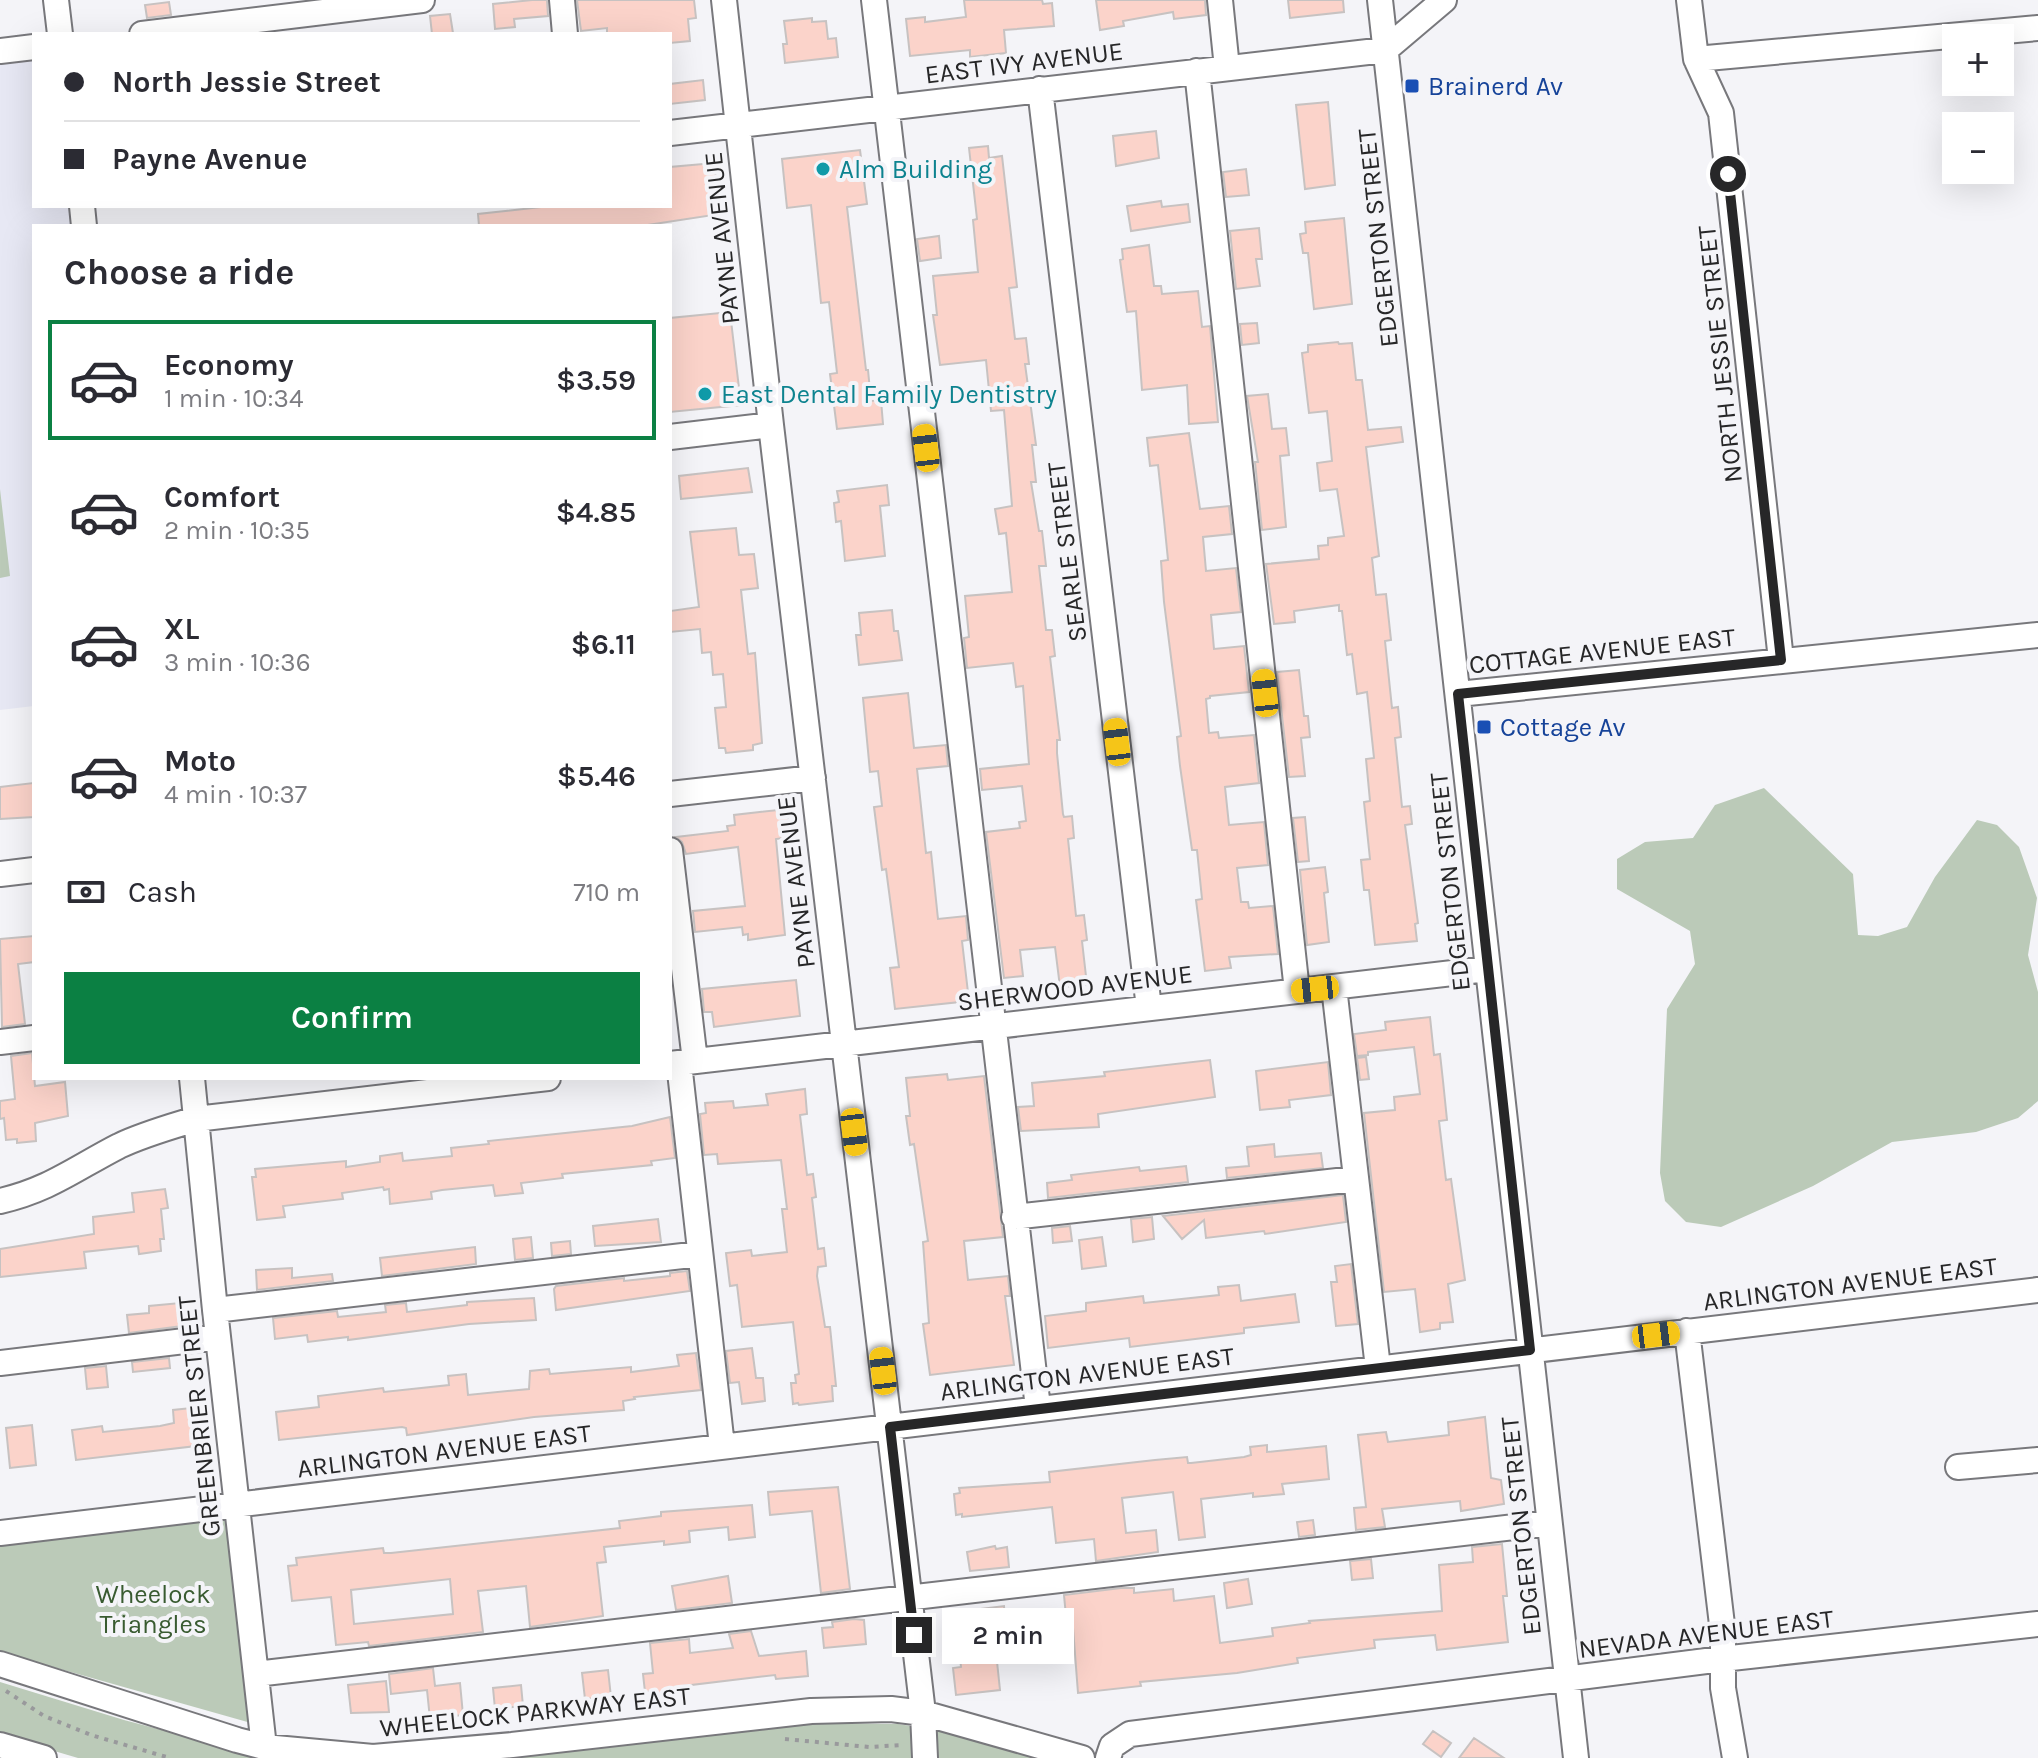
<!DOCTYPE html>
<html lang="en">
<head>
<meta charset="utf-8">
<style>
  :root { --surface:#fff; --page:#f2f2f3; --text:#2b2b33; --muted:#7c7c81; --line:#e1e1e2; --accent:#0b8043 }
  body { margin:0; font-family:Karla,sans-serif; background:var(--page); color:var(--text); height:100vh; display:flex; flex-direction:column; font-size:30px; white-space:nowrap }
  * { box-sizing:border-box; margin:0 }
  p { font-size:26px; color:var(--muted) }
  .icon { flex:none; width:44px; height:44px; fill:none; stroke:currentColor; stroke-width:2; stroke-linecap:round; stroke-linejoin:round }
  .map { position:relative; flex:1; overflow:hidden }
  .side { position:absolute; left:32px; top:224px; width:640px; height:856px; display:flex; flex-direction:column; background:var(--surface); border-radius:0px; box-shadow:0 8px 32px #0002 }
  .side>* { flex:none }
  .guide { position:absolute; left:32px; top:32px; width:640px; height:176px; border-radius:0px; box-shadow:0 8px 32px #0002; display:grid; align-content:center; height:176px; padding:0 32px; background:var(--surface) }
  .fabs { position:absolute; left:1942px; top:24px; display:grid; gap:16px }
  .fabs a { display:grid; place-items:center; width:72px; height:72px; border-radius:0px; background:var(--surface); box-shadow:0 8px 32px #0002; font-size:40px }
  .end { position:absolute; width:36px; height:36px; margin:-18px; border:10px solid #272728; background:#fff; box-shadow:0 0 0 4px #fff }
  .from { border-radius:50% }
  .bubble { position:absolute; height:56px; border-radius:0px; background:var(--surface); box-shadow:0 8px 32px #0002; font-size:26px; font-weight:600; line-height:56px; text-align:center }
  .car { position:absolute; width:24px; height:48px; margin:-24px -12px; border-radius:10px; box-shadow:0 0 6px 2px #0007; background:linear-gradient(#f5c518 24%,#345 0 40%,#f5c518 0 76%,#345 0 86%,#f5c518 0) }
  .guide b { display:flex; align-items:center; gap:28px; height:76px; font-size:30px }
  .guide b+b { border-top:2px solid var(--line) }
  .guide i { width:20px; height:20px; background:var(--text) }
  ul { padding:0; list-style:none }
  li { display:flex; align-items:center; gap:24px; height:120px; margin:0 16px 12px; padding:0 16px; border:4px solid transparent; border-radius:0px }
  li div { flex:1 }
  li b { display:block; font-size:30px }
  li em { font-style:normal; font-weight:600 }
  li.on { border-color:var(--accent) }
  li>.icon { width:72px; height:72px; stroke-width:1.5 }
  h2 { padding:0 32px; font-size:36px; line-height:96px }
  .pay { display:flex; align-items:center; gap:20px; height:88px; padding:0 32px; font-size:30px }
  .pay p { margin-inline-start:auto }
  .action { display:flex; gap:16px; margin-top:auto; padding:16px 32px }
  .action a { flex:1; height:92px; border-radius:0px; background:var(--accent); color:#fff; font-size:32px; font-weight:600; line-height:92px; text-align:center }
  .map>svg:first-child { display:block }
</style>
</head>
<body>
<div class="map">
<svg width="2038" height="1758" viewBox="0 0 2038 1758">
  <rect width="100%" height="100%" fill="#f4f4f8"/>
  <path fill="#e7e8f4" d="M34,47V206H82L85,226H34V706L0,710V51Z"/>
  <path fill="#bbcab8" d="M0,489L10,576L0,578Z
    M1764,788L1853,874L1858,935L1878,936L1907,927L1935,877L1977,820L1997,825L2019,847L2037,898L2028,955L2038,992V1101L2018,1118L1976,1132L1892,1142L1813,1186L1721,1227L1686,1222L1665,1201L1660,1173L1667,1009L1695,964L1690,931L1617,889V859L1645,842L1693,838L1715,805Z
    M225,1518L251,1723L0,1652V1543Z
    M0,1682L124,1720L268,1758H78L0,1735Z
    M798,1723L898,1724L961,1734L1040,1758H478Z"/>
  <path fill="#fbd3ca" stroke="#c7c2c1" stroke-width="2" fill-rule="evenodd" d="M532,0H547L548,16L514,19L515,27L495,29L493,4Z
    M577,0H694L696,18L688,19L690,41L670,43V34H607V28L581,31Z
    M964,0H1042L1043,4L1052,3L1054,26L1004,30L1006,53L970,57V50L910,56L906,19L925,17V22L966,17Z
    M1096,0H1205L1206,15L1174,19L1173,12L1123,21L1124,26L1100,30Z
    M1288,0H1343L1344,12L1290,18Z
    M169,2L171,15L147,18L145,5Z
    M450,14L453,33L432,34L430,16Z
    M812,18V22L826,21L828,39L836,38L838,57L785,63L783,44H787L784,21Z
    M703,80L705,100L670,104V84Z
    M1328,102L1335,185L1305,189L1296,105Z
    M1156,131L1159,158L1116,166L1113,136Z
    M988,146L989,158L1002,156L1017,287L1009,288L1015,339L1026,338L1029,364H1025L1036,445H1032L1036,482H1031L1039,531H1042L1046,566H1039L1046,630H1052L1055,656L1050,657L1060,740H1057V753L1063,814L1064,817L1072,816L1074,838L1068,839L1076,916L1084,915L1087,940L1082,941L1087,985L1060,987L1055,947L1020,950L1023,976L1004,978L986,832L1020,828L1019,822L1026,821L1022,786L982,790L980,769L1029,764L1023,686L1016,687L1013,663L967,668L964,638L969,637L965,596L1012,592L1006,533L999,534L995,509L1012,506L1004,410L991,411L986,360L940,365L933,315H937L933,276L978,272L973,220L977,219L969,148Z
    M860,150L867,204L847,207L866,370H868L871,401L881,400L883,424L837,429L830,374L837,373L829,302L821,303L811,205L787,208L782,159Z
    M714,163L720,214L641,226H479L478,214L550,206H670V167Z
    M1246,169L1249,195L1226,197L1223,172Z
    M1161,201L1162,207L1188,204L1190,222L1131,231L1127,206Z
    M1344,218L1352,304L1314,309L1308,253H1303L1300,234L1306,233L1305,222Z
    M1259,228L1262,259H1256L1260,286L1236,289L1230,231Z
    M939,236L941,258L920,261L917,239Z
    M1149,245L1154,286H1161L1162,294L1198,291L1202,327L1210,326L1218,422L1189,424L1187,385L1142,390L1136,311L1127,312L1120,260L1123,259L1122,249Z
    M730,312L741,405L670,412V318Z
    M1257,323L1259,343L1242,345L1240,324Z
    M1338,342L1339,344L1352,343L1356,380H1362L1368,430L1401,427L1403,442L1366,447L1379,556L1372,558L1376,595L1386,594L1391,640L1385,641L1392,708L1398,707L1401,737L1395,738L1402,807L1410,806L1412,824L1405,825L1418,923L1415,924L1417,941L1375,945L1369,890H1364L1361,860L1370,859L1364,802L1370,801L1366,759L1374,758L1367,692L1357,694L1352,654L1347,655L1342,611H1339V605L1294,611L1295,622L1274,624L1266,564L1319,559L1318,546L1328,545V538L1344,536L1337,489L1320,491L1317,463L1332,461L1327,411L1309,413L1302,353L1308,352V345Z
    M1268,394L1272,429L1286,428L1289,455L1280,456L1286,527L1262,530L1255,462H1258L1247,396Z
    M1189,433L1200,509L1229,506L1232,534L1203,537L1206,571L1236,568L1241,612L1211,615L1214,649L1244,646L1249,692L1210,696V698L1206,699L1209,733L1218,732L1219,738L1254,735L1259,783L1225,787L1229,825L1264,822L1268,865L1237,868L1241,902H1248L1249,908L1273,906L1278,954L1229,957L1231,968L1205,971L1196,900L1202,899L1197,850H1192L1180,766L1177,737L1181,736L1164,602L1161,561L1168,560L1164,520L1158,465L1150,466L1147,438Z
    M748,468L752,492L681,499L679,476Z
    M887,485L889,505L880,506L885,556L845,561L841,521L836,522L834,503L839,502L837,491Z
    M736,528L739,555L754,554L758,588L741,590L748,654L755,653L762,743L753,745V750L726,753L725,748H719L715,708L726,707L723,674L713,675L711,652L702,653L700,629L670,632V611L699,607L690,532Z
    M892,610L894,631H898L902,660L859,665L856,635H861L859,613Z
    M1299,670L1304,716H1308L1310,737L1301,738L1305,776L1289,777L1277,672Z
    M908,693L914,748L946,745L948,766L917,769L926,853L931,852L938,919L966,916L968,940L962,941L969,1001L895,1009L890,968L899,967L886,869L882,870L874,807L882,806L878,771L870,772L863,698Z
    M33,783L34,817L0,819V787Z
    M787,809L790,837L776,839L785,935L748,940V934L743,935L742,927L695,932L693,911L745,906L738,847L686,854L682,842L676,837L728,831L727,826L735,825L734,815Z
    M1305,817L1309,861L1298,862L1293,818Z
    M1325,867L1328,892L1324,893L1329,942L1307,945L1300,870Z
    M34,936V962L18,964L25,1024L2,1027L0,939Z
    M796,980L800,1016L714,1027L712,1012H704L702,989Z
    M1430,1017L1434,1055L1440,1054L1443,1081L1447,1120L1439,1121L1446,1180L1451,1179L1465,1280L1448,1284L1453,1322L1440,1323V1329L1420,1332L1415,1289L1384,1292L1364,1113L1395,1110L1394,1097L1420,1094L1414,1047L1368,1052V1055L1357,1056L1354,1034L1386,1030L1385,1022Z
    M32,1053L35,1086L65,1082L68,1116L35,1123L36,1141L17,1143V1139L6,1140L4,1118L0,1119V1101L15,1099L11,1056Z
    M1366,1057L1369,1079L1360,1080L1357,1058Z
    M1210,1060L1215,1097L1098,1114L1099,1127L1021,1131L1018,1107L1034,1106L1032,1083L1105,1076L1104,1072Z
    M1328,1062L1331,1095L1289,1100L1290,1107L1260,1110L1256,1071Z
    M947,1074L948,1080L984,1076L1003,1237L964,1241L968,1280L1008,1276L1010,1296H1005L1014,1365L930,1375L923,1324L929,1323L923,1242L928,1241L914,1144L910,1145L906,1116H910L906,1078Z
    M805,1089L807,1114L800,1115L807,1175L813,1174L816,1197L812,1198L818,1249L824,1248L826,1266L818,1267L817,1276L825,1327H830L836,1386H832L833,1401L799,1405L798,1403L793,1404L791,1383H796L795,1375L799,1374L793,1322L742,1327L737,1285L730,1286L726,1253L751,1250L752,1256L787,1252L782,1209H787L781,1160L718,1164L717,1154L704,1155L700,1114L706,1113L705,1103L733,1101L734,1108L768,1105L766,1094Z
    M670,1117L675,1158L651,1161L652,1165L562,1174L563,1178L521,1183L523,1193L495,1196L493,1185L442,1190L431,1192L432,1199L390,1204L389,1189L384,1190L383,1187L342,1193L343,1199L283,1206L285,1217L257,1220L252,1177H256L255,1169L346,1161V1167L380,1162V1156L402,1153L403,1161L452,1156L451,1148L489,1144L488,1141L632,1126Z
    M1274,1144L1275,1157L1321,1153L1323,1168L1227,1178L1226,1168L1249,1166L1247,1147Z
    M1186,1166L1188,1182L1048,1198L1047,1183L1072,1180L1071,1175L1139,1167L1140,1171Z
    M165,1189L168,1208L161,1209L164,1239H160L161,1251L139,1254L138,1246L84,1252L86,1268L0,1277V1249L94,1234L93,1217L134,1212L132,1193Z
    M1343,1195L1346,1222L1265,1234L1264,1231L1206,1238L1204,1220L1182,1239L1163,1216Z
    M1152,1217L1154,1239L1133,1242L1131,1219Z
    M658,1219L661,1242L595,1246L593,1226Z
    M1070,1226L1072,1241L1053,1243L1052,1228Z
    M531,1237L533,1258L515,1260L513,1239Z
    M1102,1237L1106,1266L1082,1269L1079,1240Z
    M570,1241L571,1254L552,1256L551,1243Z
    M475,1247L476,1264L382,1276L380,1258Z
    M1351,1264L1358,1324L1336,1326L1331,1282H1337L1335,1266Z
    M292,1268V1278L332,1274L333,1281L257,1290L256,1270Z
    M687,1271L690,1291L556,1310L554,1289L556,1286L624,1278V1281L670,1276V1273Z
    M1239,1285L1241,1301L1295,1294L1299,1322L1244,1328V1333L1130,1347L1129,1338L1048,1348L1045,1316L1086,1311V1303L1143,1296L1144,1303L1219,1295L1218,1287Z
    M534,1298L536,1320L469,1324L348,1340V1337L308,1342L307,1335L275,1339L273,1318L337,1311L338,1317L386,1312L385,1305L406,1303L407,1312L467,1305V1302Z
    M180,1303L182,1326L129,1333L127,1315L149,1313V1306Z
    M752,1348L756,1378H763L765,1401L742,1404L739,1382L730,1383L726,1351Z
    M696,1353L701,1390L634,1397L635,1399L623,1401L624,1410L534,1417L407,1435L406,1428L402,1427L279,1440L276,1412L319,1407L318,1396L383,1388L384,1392L449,1385L448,1376L466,1374L468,1395L529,1389L530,1371L549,1369L550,1374L631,1367V1372L679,1366L677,1355Z
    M169,1358L170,1368L133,1372L132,1362Z
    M106,1366L108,1387L87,1389L85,1368Z
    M191,1408L196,1446L76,1460L72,1430L102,1426L103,1432L160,1426L174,1423L173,1410Z
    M1485,1417L1491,1478L1501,1480L1504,1504L1461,1511L1460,1501L1382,1509L1385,1527L1356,1530L1354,1508L1366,1507L1358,1435L1386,1432L1388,1442L1449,1435L1448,1422Z
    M32,1425L36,1465L10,1468L6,1428Z
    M1267,1445V1452L1326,1446L1329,1479L1282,1484L1284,1494L1253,1497V1493L1201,1499L1205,1537L1179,1540L1173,1492L1122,1498L1126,1533L1156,1530L1158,1552L1096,1561L1094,1539L1056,1543L1052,1507L962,1517V1514L956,1515L954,1494L960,1493L959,1488L1050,1482L1049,1472L1155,1460L1187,1457L1188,1463H1191L1244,1457L1251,1455L1250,1447Z
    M838,1487L850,1589L821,1593L812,1511L770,1515L768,1492Z
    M752,1505L755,1537L729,1540L728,1527L689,1531L690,1542L664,1545V1541L604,1547L606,1562L597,1563L603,1616L530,1627L526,1586L478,1591L483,1632L369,1646L368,1642L336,1645L331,1597L292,1601L288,1566L297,1565L296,1558L383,1548L384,1553H391L620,1528L619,1521L661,1516V1512ZM450,1579L453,1614L354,1624L351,1590Z
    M1313,1520L1315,1535L1299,1537L1297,1522Z
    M1502,1544L1507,1596H1503L1508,1642L1437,1650L1435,1635L1374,1640L1375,1648L1297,1658L1298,1663L1237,1673L1140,1682L1141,1686L1078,1693L1072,1615L1066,1616L1064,1595L1121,1588H1134V1593L1173,1589L1174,1601L1214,1596L1220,1643L1273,1636L1272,1628L1310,1623L1309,1621L1442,1611L1439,1565L1473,1562L1472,1547Z
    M995,1546L996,1549L1007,1547L1009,1567L970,1571L967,1552Z
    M1371,1559L1373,1578L1352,1580L1350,1561Z
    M728,1576L732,1603L676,1610L672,1586Z
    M1248,1579L1252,1604L1227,1608L1224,1583Z
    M1004,1606L1006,1632L994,1633L1000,1690L956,1695L953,1668L961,1667L955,1612Z
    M854,1619L864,1620L866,1644L824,1648L822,1628L833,1627L832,1622Z
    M751,1631L759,1656L806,1651L808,1676L776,1679L775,1675L675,1687L676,1697L657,1699L656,1691L645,1692L643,1674L653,1673L650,1643L689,1639L690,1653L733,1648L729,1634Z
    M433,1668L435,1686L460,1683L463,1715L430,1719L427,1690L391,1694L389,1674Z
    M608,1670L611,1697L585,1699L582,1673Z
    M386,1681L389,1712L351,1713L348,1685Z
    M521,1685L523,1706L495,1709L493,1688Z
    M1433,1731L1451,1743L1441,1757L1423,1744Z
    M1474,1738L1504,1758H1459Z"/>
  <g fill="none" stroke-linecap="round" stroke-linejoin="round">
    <g stroke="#78787c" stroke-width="28">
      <path id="minor" d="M56,0L60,34
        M562,0L565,34
        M724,0L771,425L923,1713L925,1758
        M874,0L1038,1408
        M1220,0L1227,68
        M1380,0L1576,1758
        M1689,0L1696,59L1721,113L1781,660
        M142,34L422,0
        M1385,50L1444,0
        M0,51L34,47
        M1696,59L2038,28
        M1197,71L1297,991
        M1040,89L1149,1008
        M670,133L1385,50
        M82,206L84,226
        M670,437L771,425
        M1458,694L2038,635
        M670,794L813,778
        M670,850L695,1061
        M0,874L34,870
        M1334,987L1378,1368
        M0,1042L34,1038
        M679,1063L722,1446
        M670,1064L1487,969
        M192,1078L215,1310L264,1747
        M0,1201C49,1190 76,1168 119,1146C144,1134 170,1127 196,1119L548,1078
        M1014,1217L1355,1179
        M215,1310L700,1254
        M1687,1331L1723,1633V1688L1735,1758
        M0,1363L218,1337
        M1958,1467L2038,1460
        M0,1533L2038,1290
        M0,1664L237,1740L264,1747L373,1757L512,1745L811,1711L891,1709L923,1713L1082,1758
        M256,1674L1549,1523
        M0,1745L44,1758
        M1108,1758L1112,1746L1130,1734L1722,1659L2038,1624"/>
    </g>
    <path stroke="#99999c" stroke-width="4" stroke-dasharray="4 6" stroke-linecap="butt" d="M6,1691L44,1716L91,1735L170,1758
      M785,1739L869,1747L903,1745"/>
    <use href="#minor" stroke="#fff" stroke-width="24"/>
  </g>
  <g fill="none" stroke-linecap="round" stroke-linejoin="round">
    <path stroke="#272728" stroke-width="10" d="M914,1635L890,1427L1530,1350L1458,694L1781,660L1728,174"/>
  </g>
  <g fill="#1a4fb4" stroke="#f4f4f8" stroke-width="3">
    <rect x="1404" y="78" width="16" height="16" rx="4"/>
    <rect x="1476" y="719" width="16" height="16" rx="4"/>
  </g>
  <g fill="#0f9aa8" stroke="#f4f4f8" stroke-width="3">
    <circle cx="823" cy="169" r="8"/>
    <circle cx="705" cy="394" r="8"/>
  </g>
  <g text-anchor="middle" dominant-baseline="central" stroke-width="8" stroke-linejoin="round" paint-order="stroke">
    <g font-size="26" fill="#272728" stroke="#f4f4f8">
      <text transform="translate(1024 63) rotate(-7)">EAST IVY AVENUE</text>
      <text transform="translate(722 238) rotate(-96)">PAYNE AVENUE</text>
      <text transform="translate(1378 238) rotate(-96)">EDGERTON STREET</text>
      <text transform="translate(1720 354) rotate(-96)">NORTH JESSIE STREET</text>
      <text transform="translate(1067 552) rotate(-97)">SEARLE STREET</text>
      <text transform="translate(1602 651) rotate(-6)">COTTAGE AVENUE EAST</text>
      <text transform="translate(796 882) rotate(-97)">PAYNE AVENUE</text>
      <text transform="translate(1450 882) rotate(-96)">EDGERTON STREET</text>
      <text transform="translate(1075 988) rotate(-7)">SHERWOOD AVENUE</text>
      <text transform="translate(1850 1284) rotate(-7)">ARLINGTON AVENUE EAST</text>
      <text transform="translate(1087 1374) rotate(-7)">ARLINGTON AVENUE EAST</text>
      <text transform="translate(199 1416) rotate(-96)">GREENBRIER STREET</text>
      <text transform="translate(444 1451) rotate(-7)">ARLINGTON AVENUE EAST</text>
      <text transform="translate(1521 1526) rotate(-96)">EDGERTON STREET</text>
      <text transform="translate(1706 1634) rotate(-7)">NEVADA AVENUE EAST</text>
      <text transform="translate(535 1712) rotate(-6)">WHEELOCK PARKWAY EAST</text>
    </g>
    <g font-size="26" fill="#164399" stroke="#f4f4f8" text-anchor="start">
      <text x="1428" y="86">Brainerd Av</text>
      <text x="1500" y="727">Cottage Av</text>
    </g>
    <g font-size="26" fill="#0d838f" stroke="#f4f4f8" text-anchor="start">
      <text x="839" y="169">Alm Building</text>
      <text x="721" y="394">East Dental Family Dentistry</text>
    </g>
    <g font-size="26" fill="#395b31" stroke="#f4f4f8">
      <text x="153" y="1594">Wheelock<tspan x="153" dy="30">Triangles</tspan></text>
    </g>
  </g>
</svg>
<div class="fabs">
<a>+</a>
<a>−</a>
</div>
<i class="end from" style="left:1728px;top:174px"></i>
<i class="end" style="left:914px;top:1635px"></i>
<div class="bubble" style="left:942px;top:1608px;width:132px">2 min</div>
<i class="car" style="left:926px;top:448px;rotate:353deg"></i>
<i class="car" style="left:1265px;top:693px;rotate:354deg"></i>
<i class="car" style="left:1117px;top:742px;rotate:353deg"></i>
<i class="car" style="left:1315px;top:989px;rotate:264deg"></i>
<i class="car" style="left:854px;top:1132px;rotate:173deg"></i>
<i class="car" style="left:1656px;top:1335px;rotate:83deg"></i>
<i class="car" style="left:883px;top:1371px;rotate:353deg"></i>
<div class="guide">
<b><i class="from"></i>North Jessie Street</b>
<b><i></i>Payne Avenue</b>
</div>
<section class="side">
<h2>Choose a ride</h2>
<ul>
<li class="on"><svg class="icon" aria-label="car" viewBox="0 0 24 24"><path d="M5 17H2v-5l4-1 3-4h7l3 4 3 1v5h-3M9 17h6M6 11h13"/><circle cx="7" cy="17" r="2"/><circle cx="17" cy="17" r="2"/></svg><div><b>Economy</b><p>1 min · 10:34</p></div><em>$3.59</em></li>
<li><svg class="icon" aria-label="car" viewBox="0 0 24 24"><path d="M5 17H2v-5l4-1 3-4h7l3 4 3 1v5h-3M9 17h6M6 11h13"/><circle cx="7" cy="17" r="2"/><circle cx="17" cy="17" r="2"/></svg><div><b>Comfort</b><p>2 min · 10:35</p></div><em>$4.85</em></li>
<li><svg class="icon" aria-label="car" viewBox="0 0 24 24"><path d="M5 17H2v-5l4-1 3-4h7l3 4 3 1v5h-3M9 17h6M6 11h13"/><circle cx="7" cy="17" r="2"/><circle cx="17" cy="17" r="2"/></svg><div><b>XL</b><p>3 min · 10:36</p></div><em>$6.11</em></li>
<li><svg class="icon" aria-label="car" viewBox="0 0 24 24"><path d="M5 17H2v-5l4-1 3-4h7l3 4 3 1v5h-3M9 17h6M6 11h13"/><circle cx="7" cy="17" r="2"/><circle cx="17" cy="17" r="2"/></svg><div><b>Moto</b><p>4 min · 10:37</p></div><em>$5.46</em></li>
</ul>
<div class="pay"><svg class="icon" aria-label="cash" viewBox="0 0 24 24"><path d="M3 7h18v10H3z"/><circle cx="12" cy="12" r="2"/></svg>Cash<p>710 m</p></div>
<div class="action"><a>Confirm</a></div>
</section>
</div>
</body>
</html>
